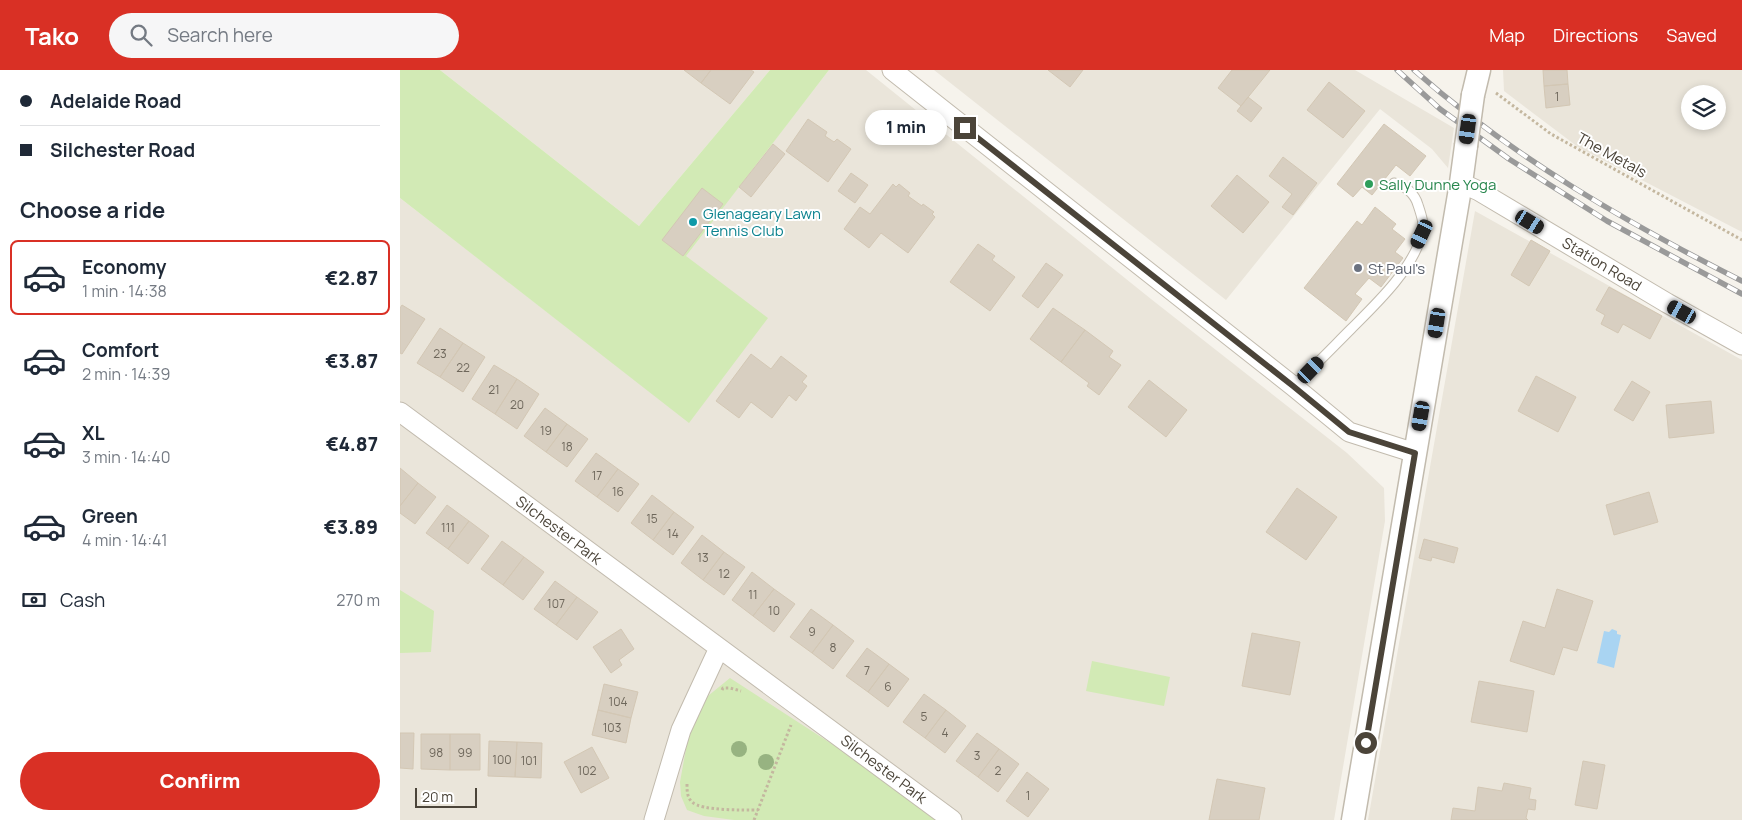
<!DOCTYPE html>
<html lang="en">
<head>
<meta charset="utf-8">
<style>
  :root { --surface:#fff; --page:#f6f6f7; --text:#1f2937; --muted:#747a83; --line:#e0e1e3; --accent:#d93025 }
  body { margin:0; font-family:Manrope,sans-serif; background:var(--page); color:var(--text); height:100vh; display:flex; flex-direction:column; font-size:19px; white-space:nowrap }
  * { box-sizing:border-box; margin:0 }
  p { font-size:16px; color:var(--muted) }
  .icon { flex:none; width:28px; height:28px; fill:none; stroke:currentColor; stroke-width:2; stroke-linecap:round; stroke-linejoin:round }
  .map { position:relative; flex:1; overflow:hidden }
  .panel { display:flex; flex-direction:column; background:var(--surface); width:400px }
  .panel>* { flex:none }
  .top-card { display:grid; align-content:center; height:110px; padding:0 20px; background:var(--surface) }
  .controls { position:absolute; left:1281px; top:15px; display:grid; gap:10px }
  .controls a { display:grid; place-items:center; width:45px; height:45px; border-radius:50%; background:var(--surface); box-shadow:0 2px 8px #0003; font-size:25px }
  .scale { position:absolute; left:15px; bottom:12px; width:62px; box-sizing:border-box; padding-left:5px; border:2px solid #4b4439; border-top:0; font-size:14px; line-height:18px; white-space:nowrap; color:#4b4439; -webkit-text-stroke:4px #fff; paint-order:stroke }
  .end { position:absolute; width:22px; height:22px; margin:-11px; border:6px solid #4b4439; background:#fff; box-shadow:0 0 0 2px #fff }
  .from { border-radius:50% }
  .bubble { position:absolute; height:35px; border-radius:18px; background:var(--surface); box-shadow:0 2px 8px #0003; font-size:16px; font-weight:800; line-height:35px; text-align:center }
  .car { position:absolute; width:15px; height:30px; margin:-15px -8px; border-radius:6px; box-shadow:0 0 4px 1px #0007; background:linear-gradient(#222 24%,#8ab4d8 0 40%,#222 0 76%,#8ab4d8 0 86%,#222 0) }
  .top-card b { display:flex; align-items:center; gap:18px; height:48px; font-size:19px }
  .top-card b+b { border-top:1px solid var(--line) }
  .top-card i { width:12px; height:12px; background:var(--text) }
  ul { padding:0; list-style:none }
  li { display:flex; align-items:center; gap:15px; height:75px; margin:0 10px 8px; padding:0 10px; border:2px solid transparent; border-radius:8px }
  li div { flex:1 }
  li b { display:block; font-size:19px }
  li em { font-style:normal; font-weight:800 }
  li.on { border-color:var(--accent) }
  li>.icon { width:45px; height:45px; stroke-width:1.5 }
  h2 { padding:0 20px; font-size:22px; line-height:60px }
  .pay { display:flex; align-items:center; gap:12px; height:55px; padding:0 20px; font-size:19px }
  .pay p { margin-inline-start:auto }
  .cta { display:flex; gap:10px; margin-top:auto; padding:10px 20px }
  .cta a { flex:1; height:58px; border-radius:30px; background:var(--accent); color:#fff; font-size:20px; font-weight:800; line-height:58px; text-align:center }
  header { display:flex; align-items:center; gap:30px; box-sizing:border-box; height:70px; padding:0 25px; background:var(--accent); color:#fff }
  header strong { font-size:24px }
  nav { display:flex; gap:28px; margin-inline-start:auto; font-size:18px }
  .search { width:350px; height:45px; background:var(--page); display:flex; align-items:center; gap:12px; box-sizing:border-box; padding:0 18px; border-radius:28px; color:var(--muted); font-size:19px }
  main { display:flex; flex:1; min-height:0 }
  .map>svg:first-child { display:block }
</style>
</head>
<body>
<header>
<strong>Tako</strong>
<div class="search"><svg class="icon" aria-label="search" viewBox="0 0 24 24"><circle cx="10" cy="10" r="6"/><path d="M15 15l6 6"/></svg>Search here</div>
<nav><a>Map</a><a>Directions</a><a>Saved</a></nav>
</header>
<main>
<section class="panel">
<div class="top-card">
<b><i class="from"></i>Adelaide Road</b>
<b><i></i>Silchester Road</b>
</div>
<h2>Choose a ride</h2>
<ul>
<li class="on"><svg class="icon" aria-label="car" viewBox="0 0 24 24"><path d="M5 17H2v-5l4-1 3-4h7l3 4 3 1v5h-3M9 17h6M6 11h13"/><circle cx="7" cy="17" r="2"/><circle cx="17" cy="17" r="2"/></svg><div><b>Economy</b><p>1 min · 14:38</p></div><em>€2.87</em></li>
<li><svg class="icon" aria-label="car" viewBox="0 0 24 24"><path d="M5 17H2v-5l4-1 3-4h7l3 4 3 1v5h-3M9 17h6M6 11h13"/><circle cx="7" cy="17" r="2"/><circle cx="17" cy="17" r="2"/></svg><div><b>Comfort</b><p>2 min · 14:39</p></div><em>€3.87</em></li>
<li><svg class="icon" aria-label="car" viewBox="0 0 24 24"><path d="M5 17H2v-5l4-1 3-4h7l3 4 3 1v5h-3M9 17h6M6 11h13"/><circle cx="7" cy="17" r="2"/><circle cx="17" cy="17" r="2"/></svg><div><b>XL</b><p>3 min · 14:40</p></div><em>€4.87</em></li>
<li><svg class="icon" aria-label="car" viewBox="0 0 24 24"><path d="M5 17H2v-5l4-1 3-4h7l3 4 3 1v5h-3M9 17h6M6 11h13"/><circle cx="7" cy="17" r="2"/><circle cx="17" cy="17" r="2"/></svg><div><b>Green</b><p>4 min · 14:41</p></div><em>€3.89</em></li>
</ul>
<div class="pay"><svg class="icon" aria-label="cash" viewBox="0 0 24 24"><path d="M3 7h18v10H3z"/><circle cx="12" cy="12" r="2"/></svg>Cash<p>270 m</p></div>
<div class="cta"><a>Confirm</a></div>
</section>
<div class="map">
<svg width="1342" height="750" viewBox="0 0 1342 750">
  <rect width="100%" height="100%" fill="#f6f3ec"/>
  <path fill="#eae5da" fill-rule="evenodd" d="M40,0H370L239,156Z
    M429,0H466L751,229L947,383L984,418L985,451L934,750H0V128L289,352L285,186Z
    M534,0H955L1054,58L1048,98L1032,79L980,39L826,230Z
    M1103,0H1342V162L1178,77L1104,21ZM1290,24H1318V51H1290Z
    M1075,141L1342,290V750H968Z"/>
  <path fill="#d2eab5" d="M0,0H40L239,156L370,0H429L286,186L368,248L289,353L0,128Z
    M0,520L34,541L31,582L0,583Z
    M692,591L770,607L764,636L686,621Z
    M330,608L438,678L537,750H334L304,746L287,740L281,726L280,712L289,662L303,630Z"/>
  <path fill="#a9d4f2" d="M1212,559L1217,561V564L1221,565L1214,598L1197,593L1204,561L1209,562Z"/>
  <path fill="#d8cfc1" stroke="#d3c7b4" d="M284,0H311L301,13Z
    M311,0H351L354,2L330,34L301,13Z
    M648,0H683L670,17Z
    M832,0H870L841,36L818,18Z
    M1143,0H1167L1168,14L1144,16Z
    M929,12L965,41L943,68L907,40Z
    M1168,14L1170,35L1146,38L1144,16Z
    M848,27L862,38L851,52L837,41Z
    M408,49L427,62L425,66L434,72L437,69L451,79L428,112L386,81Z
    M984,54L1026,86L1010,106L996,95L972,125L962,117L953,127L937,114Z
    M373,74L385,84L351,127L339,117Z
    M883,87L917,113L893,145L882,137L892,124L869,106Z
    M451,103L468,115L455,133L438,121Z
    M837,105L869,132L843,163L811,136Z
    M493,114L496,117L499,114L510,123L508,126L522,136L523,134L534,142L532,144L535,147L508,183L481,163L469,178L444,159L460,137L470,144Z
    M302,118L323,134L283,186L262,170Z
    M975,137L996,154L992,159L1005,169L995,182L1003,188L981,217L969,208L955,224L962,229L946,251L904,218L957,151L962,155Z
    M1131,170L1150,181L1129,216L1111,205Z
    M578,174L595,186L592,190L615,207L590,241L550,212Z
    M646,193L663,205L638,238L622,226Z
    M1209,217L1262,246L1250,269L1223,254L1218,263L1201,254L1205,245L1196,240Z
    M2,235L25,249L2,284L0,283V238Z
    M653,238L685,260L661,292L630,269Z
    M40,258L63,273L40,307L17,293Z
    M685,260L713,281L709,287L721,295L699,325L687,316L689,313L661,292Z
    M63,273L85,287L63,322L40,307Z
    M351,284L371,299L381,286L407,306L402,312L407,316L396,331L389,325L372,348L351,332L339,348L316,331Z
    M94,295L117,309L95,344L72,329Z
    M1136,306L1176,327L1158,362L1118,341Z
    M117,309L139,324L117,359L95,344Z
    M749,310L787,340L766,367L728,337Z
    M1232,311L1250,322L1233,351L1214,340Z
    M1311,331L1314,363L1269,368L1266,335Z
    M145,338L167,354L146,382L124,366Z
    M167,354L188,369L167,397L146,382Z
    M196,383L218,399L197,427L175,411Z
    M0,398L18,413L0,436Z
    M218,399L239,414L218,442L197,427Z
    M18,413L36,427L15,454L0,443V436Z
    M897,418L937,447L906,490L866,462Z
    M1249,422L1258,452L1214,465L1206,435Z
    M252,425L274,442L253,470L231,453Z
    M47,435L69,451L48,479L26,463Z
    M274,442L294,457L273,485L253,470Z
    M69,451L89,466L68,494L48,479Z
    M302,465L324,482L303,510L281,493Z
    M1024,469L1058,478L1054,493L1032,487L1031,491L1019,488Z
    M102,471L124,487L103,515L81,499Z
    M324,482L345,497L324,525L303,510Z
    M124,487L144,502L123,530L103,515Z
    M352,502L374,519L353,546L332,530Z
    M155,511L177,527L156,555L134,539Z
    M374,519L395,534L374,562L353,546Z
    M1157,519L1193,531L1177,581L1163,577L1154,605L1110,591L1123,551L1145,558Z
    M177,527L198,542L177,570L156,555Z
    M411,539L433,555L412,583L390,567Z
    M433,555L454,571L433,599L412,583Z
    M221,559L234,579L219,590L222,595L211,603L193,577Z
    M852,563L900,572L890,625L842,616Z
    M467,578L489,594L468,622L446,606Z
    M489,594L509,609L488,637L468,622Z
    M1079,611L1134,621L1127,662L1071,652Z
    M204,614L238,622L231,648L198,640Z
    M524,624L546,640L525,668L503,652Z
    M198,640L231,648L226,673L192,665Z
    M546,640L566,656L545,683L525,668Z
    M0,663H14L13,699L0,698Z
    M577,663L599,679L578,707L556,691Z
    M21,664H50V700L21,699Z
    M50,664H80V700H50Z
    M89,671L117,672L115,707L88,706Z
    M117,672L142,673L141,708L115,707Z
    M192,677L209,708L181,723L164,692Z
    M599,679L619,694L598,722L578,707Z
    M1183,691L1205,695L1197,739L1175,735Z
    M627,702L649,719L628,747L606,731Z
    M817,709L865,718L859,750H809Z
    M1104,713L1131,718L1129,729L1136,730L1135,740L1128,739L1126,748L1128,750H1051L1053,738L1075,741L1078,717L1102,721Z"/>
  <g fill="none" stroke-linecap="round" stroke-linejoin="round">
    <g stroke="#c2bbae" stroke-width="11">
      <path id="service" d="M893,316C913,298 932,278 951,259C977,233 1011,201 1022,165C1025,155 1021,144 1018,135C1015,124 1005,115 994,113"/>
    </g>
    <g stroke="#c2bbae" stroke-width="21">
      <path id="minor" d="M492,0L893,316L949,362L1015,383
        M1061,113L1079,121L1267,233L1342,275
        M0,342L552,750
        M254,750L281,660L319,578"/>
    </g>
    <g stroke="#c2bbae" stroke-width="25">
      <path id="tertiary" d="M1073,25L1079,0
        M953,750L1061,113L1066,76"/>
    </g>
    <path stroke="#c4b79f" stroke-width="3" stroke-dasharray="2.5 2.5" stroke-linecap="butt" d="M1096,23L1151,64L1342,170
      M322,620L323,618H330L341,621
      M287,714C287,721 287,727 292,732C301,741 344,740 358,740
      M354,750L391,655"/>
    <use href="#service" stroke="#fff" stroke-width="9"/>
    <use href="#minor" stroke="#fff" stroke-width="19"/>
    <use href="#tertiary" stroke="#fff" stroke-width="22"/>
    <g stroke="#9a9a9a" stroke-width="5.5">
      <path id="rail" d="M997,0L1040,39L1109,89L1207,151L1342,224
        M1014,0C1111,86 1227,153 1342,211"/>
    </g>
    <use href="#rail" stroke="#fff" stroke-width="4" stroke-dasharray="11" stroke-linecap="butt"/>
    <g stroke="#c2bbae" stroke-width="25" stroke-linecap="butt">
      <path id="tertiary-bridge" d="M1066,76L1073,25"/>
    </g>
    <use href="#tertiary-bridge" stroke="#fff" stroke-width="22"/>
  </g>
  <g fill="#97b381">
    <circle cx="339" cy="679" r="8"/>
    <circle cx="366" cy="692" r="8"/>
  </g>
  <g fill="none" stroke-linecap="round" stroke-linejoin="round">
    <path stroke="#4b4439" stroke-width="6" d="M565,58L893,316L949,362L1015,383L966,673"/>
  </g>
  <circle fill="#2e9e5b" stroke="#fff" stroke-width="2" cx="969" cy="114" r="5"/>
  <circle fill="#0f9aa8" stroke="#fff" stroke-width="2" cx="293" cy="152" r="5"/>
  <circle fill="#6b7280" stroke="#fff" stroke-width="2" cx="958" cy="198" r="5"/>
  <g text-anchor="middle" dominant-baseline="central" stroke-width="4" stroke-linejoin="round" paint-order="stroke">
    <g font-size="12" fill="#6e675b">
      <text x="1157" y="26">1</text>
      <text x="40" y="283">23</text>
      <text x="63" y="297">22</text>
      <text x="94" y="319">21</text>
      <text x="117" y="334">20</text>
      <text x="146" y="360">19</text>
      <text x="167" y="376">18</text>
      <text x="197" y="405">17</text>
      <text x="218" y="421">16</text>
      <text x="252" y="448">15</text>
      <text x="48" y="457">111</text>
      <text x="273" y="463">14</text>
      <text x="303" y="487">13</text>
      <text x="324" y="503">12</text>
      <text x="353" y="524">11</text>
      <text x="156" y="533">107</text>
      <text x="374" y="540">10</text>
      <text x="412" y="561">9</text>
      <text x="433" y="577">8</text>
      <text x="467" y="600">7</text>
      <text x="488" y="616">6</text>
      <text x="218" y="631">104</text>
      <text x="524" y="646">5</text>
      <text x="212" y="657">103</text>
      <text x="545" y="662">4</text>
      <text x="36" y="682">98</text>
      <text x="65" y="682">99</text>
      <text x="577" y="685">3</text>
      <text x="102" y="689">100</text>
      <text x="129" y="690">101</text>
      <text x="187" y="700">102</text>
      <text x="598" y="700">2</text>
      <text x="628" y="725">1</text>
    </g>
    <g font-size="15" fill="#4b4439" stroke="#fff">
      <text transform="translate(1212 85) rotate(29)">The Metals</text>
      <text transform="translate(1202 194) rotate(31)">Station Road</text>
      <text transform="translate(159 460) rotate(37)">Silchester Park</text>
      <text transform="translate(484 699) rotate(37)">Silchester Park</text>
    </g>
    <g font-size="15" fill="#27864d" stroke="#fff" text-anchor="start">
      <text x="979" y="114">Sally Dunne Yoga</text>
    </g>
    <g font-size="15" fill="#0d838f" stroke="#fff" text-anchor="start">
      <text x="303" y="143">Glenageary Lawn<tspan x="303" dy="17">Tennis Club</tspan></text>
    </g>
    <g font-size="15" fill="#5b616d" stroke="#fff" text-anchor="start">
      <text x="968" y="198">St Paul's</text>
    </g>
  </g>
</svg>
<div class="controls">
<a><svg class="icon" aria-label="layers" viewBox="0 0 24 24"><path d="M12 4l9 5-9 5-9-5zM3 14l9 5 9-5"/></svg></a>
</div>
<div class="scale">20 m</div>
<i class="end from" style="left:966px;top:673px"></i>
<i class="end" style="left:565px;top:58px"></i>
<div class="bubble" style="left:465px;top:40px;width:82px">1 min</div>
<i class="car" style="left:1068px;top:59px;rotate:188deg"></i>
<i class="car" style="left:1130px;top:152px;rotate:121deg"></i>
<i class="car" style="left:1022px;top:164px;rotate:205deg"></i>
<i class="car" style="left:1282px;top:242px;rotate:299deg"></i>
<i class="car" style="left:1037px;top:253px;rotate:189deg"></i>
<i class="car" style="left:911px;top:300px;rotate:44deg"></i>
<i class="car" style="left:1021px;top:346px;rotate:190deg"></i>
</div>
</main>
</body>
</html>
